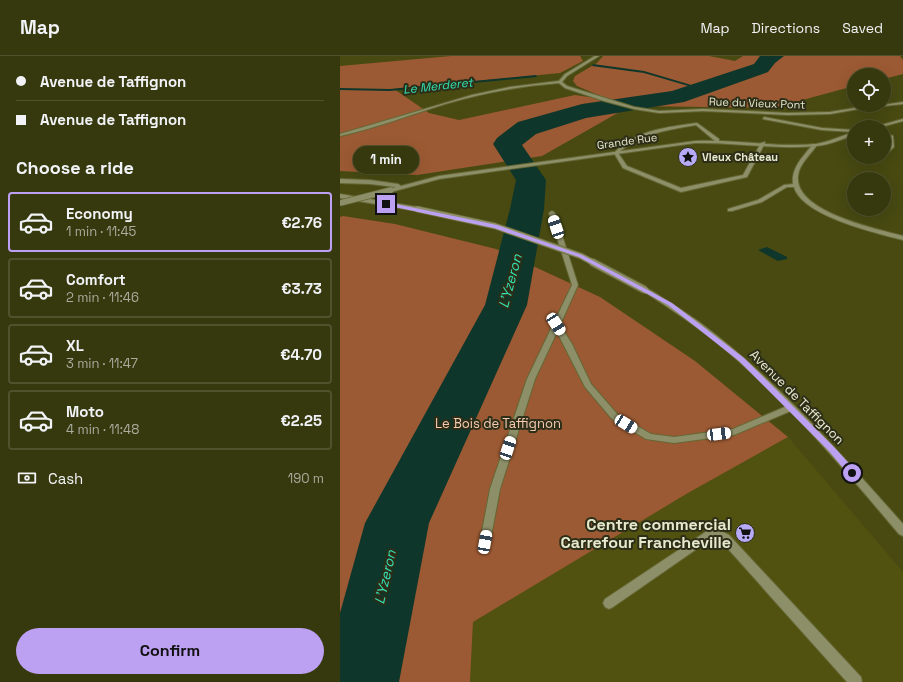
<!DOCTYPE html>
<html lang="en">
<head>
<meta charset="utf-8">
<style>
  :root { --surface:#36380e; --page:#41431c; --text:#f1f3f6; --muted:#aaac9e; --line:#50522e; --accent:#bca0f2 }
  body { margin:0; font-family:"Space Grotesk",sans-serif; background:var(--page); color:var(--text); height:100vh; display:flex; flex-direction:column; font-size:15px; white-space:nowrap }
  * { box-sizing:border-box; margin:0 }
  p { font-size:13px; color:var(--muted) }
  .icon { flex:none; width:22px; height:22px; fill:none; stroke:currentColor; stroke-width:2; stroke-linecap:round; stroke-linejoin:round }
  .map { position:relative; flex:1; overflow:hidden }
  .details { display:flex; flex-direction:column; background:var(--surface); width:340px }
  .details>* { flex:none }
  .guide { display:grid; align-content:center; height:88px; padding:0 16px; background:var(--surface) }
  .fabs { position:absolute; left:507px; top:12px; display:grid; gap:8px }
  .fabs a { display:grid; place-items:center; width:44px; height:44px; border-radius:50%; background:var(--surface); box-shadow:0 4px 16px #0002,0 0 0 1px var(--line); font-size:20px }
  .end { position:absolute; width:18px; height:18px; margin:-9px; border:5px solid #bca0f2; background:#111; box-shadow:0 0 0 2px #111 }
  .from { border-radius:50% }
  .bubble { position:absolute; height:28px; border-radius:14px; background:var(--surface); box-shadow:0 4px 16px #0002,0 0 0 1px var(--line); font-size:13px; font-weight:600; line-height:28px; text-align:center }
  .car { position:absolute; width:12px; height:24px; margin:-12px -6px; border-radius:5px; box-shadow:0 0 3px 1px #0007; background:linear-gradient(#fff 24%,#345 0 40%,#fff 0 76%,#345 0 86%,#fff 0) }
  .guide b { display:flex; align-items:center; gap:14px; height:38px; font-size:15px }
  .guide b+b { border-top:1px solid var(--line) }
  .guide i { width:10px; height:10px; background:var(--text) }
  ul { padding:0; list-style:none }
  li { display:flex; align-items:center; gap:12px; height:60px; margin:0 8px 6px; padding:0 8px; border:2px solid var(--line); border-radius:4px }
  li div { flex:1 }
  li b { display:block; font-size:15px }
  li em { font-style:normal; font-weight:600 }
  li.selected { border-color:var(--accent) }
  li>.icon { width:36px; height:36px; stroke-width:1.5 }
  h2 { padding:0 16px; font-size:18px; line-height:48px }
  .pay { display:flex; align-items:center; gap:10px; height:44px; padding:0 16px; font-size:15px }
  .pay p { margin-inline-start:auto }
  .button { display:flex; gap:8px; margin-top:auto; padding:8px 16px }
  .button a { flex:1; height:46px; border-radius:24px; background:var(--accent); color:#111; font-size:16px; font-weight:600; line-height:46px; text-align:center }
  header { display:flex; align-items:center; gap:24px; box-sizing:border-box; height:56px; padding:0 20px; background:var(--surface); border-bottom:1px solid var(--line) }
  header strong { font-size:19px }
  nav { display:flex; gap:22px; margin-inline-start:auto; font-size:14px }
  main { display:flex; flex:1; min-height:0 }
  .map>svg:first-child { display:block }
</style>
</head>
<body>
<header>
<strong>Map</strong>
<nav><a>Map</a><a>Directions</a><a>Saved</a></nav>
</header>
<main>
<section class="details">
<div class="guide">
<b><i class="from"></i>Avenue de Taffignon</b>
<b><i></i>Avenue de Taffignon</b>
</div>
<h2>Choose a ride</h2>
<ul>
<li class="selected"><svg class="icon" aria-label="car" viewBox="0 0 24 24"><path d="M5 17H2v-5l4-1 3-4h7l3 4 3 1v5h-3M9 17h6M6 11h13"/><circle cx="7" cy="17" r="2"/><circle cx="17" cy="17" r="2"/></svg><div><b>Economy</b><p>1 min · 11:45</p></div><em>€2.76</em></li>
<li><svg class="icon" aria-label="car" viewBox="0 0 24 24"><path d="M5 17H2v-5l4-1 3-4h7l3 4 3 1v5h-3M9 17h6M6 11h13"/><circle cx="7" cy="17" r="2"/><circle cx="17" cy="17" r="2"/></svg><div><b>Comfort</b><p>2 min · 11:46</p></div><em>€3.73</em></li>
<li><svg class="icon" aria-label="car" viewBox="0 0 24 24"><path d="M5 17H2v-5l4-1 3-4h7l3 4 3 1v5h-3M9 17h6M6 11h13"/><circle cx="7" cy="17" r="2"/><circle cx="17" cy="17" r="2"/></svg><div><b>XL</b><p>3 min · 11:47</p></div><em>€4.70</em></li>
<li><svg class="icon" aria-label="car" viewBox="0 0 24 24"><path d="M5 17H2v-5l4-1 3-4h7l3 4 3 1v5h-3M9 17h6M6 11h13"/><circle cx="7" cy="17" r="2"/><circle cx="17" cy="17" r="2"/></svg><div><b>Moto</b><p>4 min · 11:48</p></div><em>€2.25</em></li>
</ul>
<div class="pay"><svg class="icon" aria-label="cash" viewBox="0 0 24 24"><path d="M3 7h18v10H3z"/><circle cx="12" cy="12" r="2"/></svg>Cash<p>190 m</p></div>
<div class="button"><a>Confirm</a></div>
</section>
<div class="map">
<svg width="563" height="626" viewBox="0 0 563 626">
  <rect width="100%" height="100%" fill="#484a12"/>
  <path fill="#51520f" d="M448,381L563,516V626H130L133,566L348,437Z"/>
  <path fill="#9b5a33" d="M111,0H240L243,5L220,17L54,33L89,57L119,64L235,39L270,44L237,30L233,25L235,20L257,7L263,0H369L395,5L403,0H560L563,4V18L544,23V19H514V30L433,52L290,50L202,100L77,119L0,115V10Z
    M3,160L55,168L156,193L260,241L355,305L448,381L348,437L133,566L130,626H0V161Z"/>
  <path fill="#0f362a" d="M427,191L447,201V203L438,205L418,194Z"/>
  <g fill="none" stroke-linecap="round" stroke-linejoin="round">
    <path fill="#0f362a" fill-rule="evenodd" d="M253,8L304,15L365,33L362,34L304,17L252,10Z
      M196,19L197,21L50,35L0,34V32L50,33Z"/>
    <path fill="#0f362a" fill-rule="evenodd" d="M420,0H444L435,7L428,16L344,46L246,62L196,78L182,89L206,124L204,153L187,249L89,467L59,626H0V557L25,467L145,249L170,153L176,124L153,88L157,82L178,66L242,48L332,35L414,8Z"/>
    <g stroke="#656734" stroke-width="2">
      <path id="service" d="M212,155L215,157L238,229L220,269L232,288L251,328L278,359L311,378L334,381L393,373L447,350H453L454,352L453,354L394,379L334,387L306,383L272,363L245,331L217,276L195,323L160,433L150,486L149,489L145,491L141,489L140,486L150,433L187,323L232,229L209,157Z
        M373,471L389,479L521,621L522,626H507L381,485L374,481L273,551L269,553L265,551L263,547L265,543Z"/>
    </g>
    <g stroke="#656734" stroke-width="2">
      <path id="minor" d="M255,0H259L227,20L222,26L227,30L294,51L319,55L363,53L448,57L490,56L533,49H542L490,58L448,59L363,55L319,57L294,53L264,45L225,32L219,27C180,30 143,37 105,48C70,59 36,72 0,80V78L132,39L170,31L219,25L225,18Z
        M563,46V48L544,50L542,49Z
        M424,61L482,72L514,74V76L482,74L423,63Z
        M357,67L379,83V85H375L356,69C328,74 301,77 278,97L287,110L341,132L403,119L421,87L425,86V87L407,121L341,136L283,112L274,97C295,74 328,71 357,67Z
        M544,77L553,80L554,91L544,100V96L550,91L549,82L544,80Z
        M473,88L477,89C471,98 459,108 458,120C454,156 537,173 563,180V184C536,177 462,160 454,131H447L422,146L392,155H388V153L418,144L444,129L453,128C451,111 464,100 473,88Z"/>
    </g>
    <g stroke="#656734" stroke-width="2">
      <path id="tertiary" d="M563,63V65L541,71H534Z
        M514,76V79C502,83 489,89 476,90C436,94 395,86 355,87L99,123L51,136L48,134L49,133L56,131L30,128L0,127V123L30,124L58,128L61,130L99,120L355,85C395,83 436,92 476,88C489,86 501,80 514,76Z
        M0,138L77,151L80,153L77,155L0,142Z
        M305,232C311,234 316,238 321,241C334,249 346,257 359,266C436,323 499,396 563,468V480L559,478C502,411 444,341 375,285C352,267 328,251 303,235V233Z"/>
    </g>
    <use href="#service" fill="#8d8f69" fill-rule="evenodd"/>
    <use href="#minor" fill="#8d8f69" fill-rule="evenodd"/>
    <use href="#tertiary" fill="#8d8f69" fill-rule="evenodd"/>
    <g stroke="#656734" stroke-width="7" stroke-linecap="butt">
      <path id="tertiary-bridge-far1" d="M0,147L51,134
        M77,153L155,170L241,200L254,207"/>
    </g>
    <g stroke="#656734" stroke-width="9" stroke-linecap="butt">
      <path id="tertiary-bridge" d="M252,206L305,234"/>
    </g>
    <use href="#tertiary-bridge-far1" stroke="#8d8f69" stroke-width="5.5"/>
    <use href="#tertiary-bridge" stroke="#8d8f69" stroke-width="7"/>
  </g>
  <path fill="#bca0f2" d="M46,146L157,169L242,199L332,247L404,302L494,391L515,414V419H509L489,395L399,305L328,249L239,201L154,172L45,149Z"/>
  <defs>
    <g id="sight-disc" transform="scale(1)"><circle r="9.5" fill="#b7abf8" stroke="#2d2e18"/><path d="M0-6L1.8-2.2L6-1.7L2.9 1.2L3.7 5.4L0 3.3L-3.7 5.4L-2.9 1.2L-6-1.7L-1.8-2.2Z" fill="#111"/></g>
    <g id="supermarket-disc" transform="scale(1)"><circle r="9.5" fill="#b7abf8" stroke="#2d2e18"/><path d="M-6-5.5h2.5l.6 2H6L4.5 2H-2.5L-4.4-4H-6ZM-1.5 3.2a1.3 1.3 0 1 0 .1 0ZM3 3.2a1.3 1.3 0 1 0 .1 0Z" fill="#111"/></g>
  </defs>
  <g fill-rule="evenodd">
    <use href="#sight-disc" x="348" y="101"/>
    <use href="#supermarket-disc" x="405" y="477"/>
  </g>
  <g text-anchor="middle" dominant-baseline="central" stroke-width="4" stroke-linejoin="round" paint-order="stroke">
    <g font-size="11" fill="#e7e9cd" stroke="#2d2e18">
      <text transform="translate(417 47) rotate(2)">Rue du Vieux Pont</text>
      <text transform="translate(287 85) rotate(-8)">Grande Rue</text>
    </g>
    <g font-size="11" font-weight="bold" fill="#e7e9cd" stroke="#2d2e18" text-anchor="start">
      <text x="362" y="101">Vieux Château</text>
    </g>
    <g font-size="12" font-style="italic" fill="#31e2b5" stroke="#2d2e18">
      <text transform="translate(98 30) rotate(-6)">Le Merderet</text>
    </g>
    <g font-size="13" fill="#e7e9cd" stroke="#2d2e18">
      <text transform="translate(457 341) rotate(45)">Avenue de Taffignon</text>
    </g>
    <g font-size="13" fill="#f7cbb2" stroke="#2d2e18">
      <text x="158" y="367">Le Bois de Taffignon</text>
    </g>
    <g font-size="14" font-style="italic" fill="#31e2b5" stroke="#2d2e18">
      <text transform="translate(170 225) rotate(-75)">L'Yzeron</text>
      <text transform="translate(45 521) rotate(-77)">L'Yzeron</text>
    </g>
    <g font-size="16" font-weight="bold" fill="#e7e9cd" stroke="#2d2e18" text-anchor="end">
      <text x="391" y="468">Centre commercial<tspan x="391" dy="18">Carrefour Francheville</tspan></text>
    </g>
  </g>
</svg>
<div class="fabs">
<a><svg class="icon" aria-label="locate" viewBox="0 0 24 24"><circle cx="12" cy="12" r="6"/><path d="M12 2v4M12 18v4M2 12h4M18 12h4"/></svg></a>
<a>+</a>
<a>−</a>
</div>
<i class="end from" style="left:512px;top:417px"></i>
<i class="end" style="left:46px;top:148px"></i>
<div class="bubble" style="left:13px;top:90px;width:66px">1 min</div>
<i class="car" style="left:216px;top:171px;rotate:342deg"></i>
<i class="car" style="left:216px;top:268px;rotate:147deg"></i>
<i class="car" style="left:286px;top:368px;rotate:121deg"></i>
<i class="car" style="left:379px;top:378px;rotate:83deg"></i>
<i class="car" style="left:168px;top:392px;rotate:18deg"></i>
<i class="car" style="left:145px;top:486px;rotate:10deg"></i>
</div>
</main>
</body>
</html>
